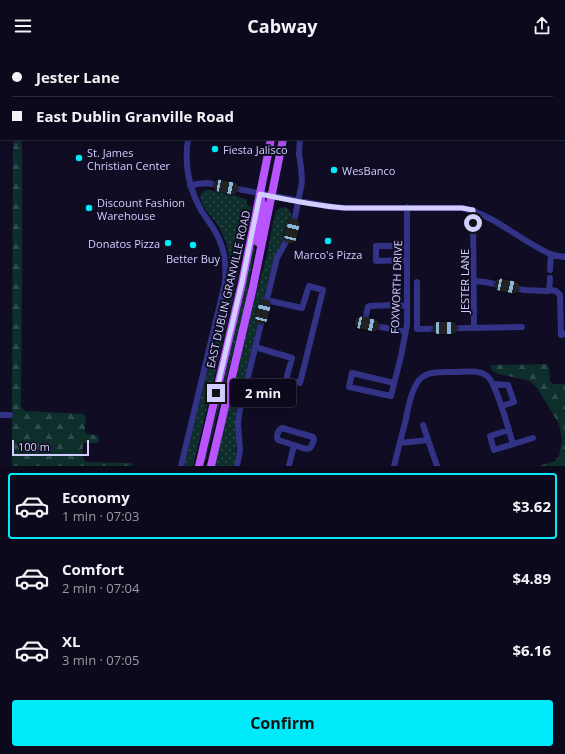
<!DOCTYPE html>
<html lang="en">
<head>
<meta charset="utf-8">
<style>
  :root { --surface:#0b091b; --page:#141224; --text:#f1f3f6; --muted:#9a9aa3; --line:#2b2a3a; --accent:#00eaf9 }
  body { margin:0; font-family:"Open Sans",sans-serif; background:var(--page); color:var(--text); height:100vh; display:flex; flex-direction:column; font-size:15px; white-space:nowrap }
  * { box-sizing:border-box; margin:0 }
  p { font-size:13px; color:var(--muted) }
  .icon { flex:none; width:22px; height:22px; fill:none; stroke:currentColor; stroke-width:2; stroke-linecap:round; stroke-linejoin:round }
  .map { position:relative; height:414px; overflow:hidden }
  .panel { display:flex; flex-direction:column; background:var(--surface); flex:1 }
  .panel>* { flex:none }
  .guide { position:absolute; left:0px; top:0px; width:565px; height:88px; box-shadow:0 2px 10px #0003,0 0 0 1px var(--line); display:grid; align-content:center; height:88px; padding:0 12px; background:var(--surface) }
  .scale { position:absolute; left:12px; bottom:10px; width:77px; box-sizing:border-box; padding-left:4px; border:2px solid #d2ceff; border-top:0; font-size:11px; line-height:14px; white-space:nowrap; color:#d2ceff; -webkit-text-stroke:3px #0f0c24; paint-order:stroke }
  .end { position:absolute; width:18px; height:18px; margin:-9px; border:5px solid #d2ceff; background:#111; box-shadow:0 0 0 2px #111 }
  .from { border-radius:50% }
  .bubble { position:absolute; height:28px; border-radius:4px; background:var(--surface); box-shadow:0 2px 10px #0003,0 0 0 1px var(--line); font-size:13px; font-weight:700; line-height:28px; text-align:center }
  .car { position:absolute; width:12px; height:24px; margin:-12px -6px; border-radius:5px; box-shadow:0 0 3px 1px #0007; background:linear-gradient(#222 24%,#8ab4d8 0 40%,#222 0 76%,#8ab4d8 0 86%,#222 0) }
  .guide b { display:flex; align-items:center; gap:14px; height:38px; font-size:15px }
  .guide b+b { border-top:1px solid var(--line) }
  .guide i { width:10px; height:10px; background:var(--text) }
  ul { padding:7px 0 0; list-style:none }
  li { display:flex; align-items:center; gap:12px; height:66px; margin:0 8px 6px; padding:0 4px; border:2px solid transparent; border-radius:4px }
  li div { flex:1 }
  li b { display:block; font-size:15px }
  li em { font-style:normal; font-weight:700 }
  li.on { border-color:var(--accent) }
  li>.icon { width:36px; height:36px; stroke-width:1.5 }
  .button { display:flex; gap:8px; margin-top:auto; padding:8px 12px }
  .button a { flex:1; height:46px; border-radius:4px; background:var(--accent); color:#111; font-size:16px; font-weight:700; line-height:46px; text-align:center }
  header { display:flex; justify-content:space-between; align-items:center; height:52px; padding:0 12px; background:var(--surface); font-size:18px; font-weight:700 }
  .map>svg:first-child { display:block }
</style>
</head>
<body>
<header><svg class="icon" aria-label="menu" viewBox="0 0 24 24"><path d="M4 6h16M4 12h16M4 18h16"/></svg>Cabway<svg class="icon" aria-label="share" viewBox="0 0 24 24"><path d="M12 15V3M7 8l5-5 5 5M5 13v7h14v-7"/></svg></header>
<div class="map">
<svg width="565" height="414" viewBox="0 0 565 414">
  <defs>
    <pattern id="grass-dots" width="8" height="8" patternUnits="userSpaceOnUse"><rect width="8" height="8" fill="#0e2e2c"/><path d="M2 2h.1M6 6h.1" fill="none" stroke="#304b4c" stroke-width="1.8" stroke-linecap="round"/></pattern>
    <pattern id="forest-firs" width="22" height="20" patternUnits="userSpaceOnUse"><rect width="22" height="20" fill="#0e2e2c"/><path d="M5 1l3.5 6h-7zM16 11l3.5 6h-7z" fill="#304b4c"/></pattern>
  </defs>
  <rect width="100%" height="100%" fill="#0f0c24"/>
  <path fill="url(#grass-dots)" d="M205,138H209L235,143L241,146L248,148L246,150L249,155L252,154L251,159L235,238L193,414H184L227,237C232,212 230,190 215,169C210,162 203,156 201,148C199,143 201,141 205,138Z
    M285,155C304,165 277,197 273,210C268,225 265,242 261,257C253,291 245,325 236,359C234,378 239,395 234,414H216V410L227,359L255,245L266,207L275,161L280,156Z
    M258,170H259L246,249L205,411L204,409L216,362L225,316Z"/>
  <path fill="url(#forest-firs)" d="M13,87H22V208L21,354L23,358L26,359L84,362C88,368 83,375 86,382L97,383L99,386L98,391H83C83,397 81,406 86,410L131,411L133,414H12V339Z
    M547,312L549,315L550,329L553,332H565V414H538L555,409L559,404L562,389L559,372L537,336L530,329L495,321L491,317V313Z"/>
  <g fill="none" stroke-linecap="round" stroke-linejoin="round">
    <path stroke="#323387" stroke-width="6" d="M242,1L243,0
      M317,1V0
      M190,134L197,132L207,131L305,150L332,155L345,156H462C495,163 519,188 550,202C555,204 560,204 565,205
      M473,158L474,276
      M407,208L376,209V194H407
      M550,218L551,202
      M474,229L485,230L524,238L546,239L551,238L556,239L560,243V246L561,283L565,282
      M417,230V277L522,275
      M549,239L550,226
      M405,280L367,272L365,269V268L368,255L370,254L394,253L407,254
      M255,295L292,306L286,328L300,331L323,238L309,234L302,256L266,248
      M394,331L352,321L349,335L391,344L401,304L407,273V155
      M493,332L508,333L514,350L502,354
      M0,363H10
      M423,373L437,414
      M282,376L313,385L314,387L312,393L310,396L306,397L278,388L277,386C277,381 278,378 282,376Z
      M509,378L490,384L494,398L533,386
      M400,391L428,388
      M181,414L225,231C226,218 226,205 221,192C217,179 208,169 201,158C188,135 184,113 188,87
      M237,414L240,399L238,372L239,362L274,218L277,206L292,179L295,165L302,130L301,115L299,102L300,87
      M289,414L294,393
      M394,414C398,398 402,382 406,367C408,355 412,336 420,327C428,319 442,320 452,320C463,320 478,317 487,324C496,330 509,379 513,392"/>
    <path stroke="#b955ff" stroke-width="8" d="M289,1V0
      M300,1V0
      M258,190L263,156L261,147
      M199,414L242,231L271,87
      M211,414L253,235L283,87"/>
  </g>
  <g fill="none" stroke-linecap="round" stroke-linejoin="round">
    <path stroke="#d2ceff" stroke-width="5" d="M216,341L242,230L260,142C288,148 317,154 345,156H462L473,158V171"/>
  </g>
  <g fill="#00eaf9" stroke="#0f0c24" stroke-width="1.5">
    <circle cx="215" cy="97" r="4"/>
    <circle cx="79" cy="106" r="4"/>
    <circle cx="334" cy="118" r="4"/>
    <circle cx="89" cy="156" r="4"/>
    <circle cx="328" cy="189" r="4"/>
    <circle cx="168" cy="191" r="4"/>
    <circle cx="193" cy="193" r="4"/>
  </g>
  <g text-anchor="middle" dominant-baseline="central" stroke-width="4" stroke-linejoin="round" paint-order="stroke">
    <g font-size="11" fill="#d2ceff" stroke="#0f0c24" text-anchor="start">
      <text x="223" y="97">Fiesta Jalisco</text>
      <text x="87" y="100">St. James<tspan x="87" dy="13">Christian Center</tspan></text>
      <text x="342" y="118">WesBanco</text>
      <text x="97" y="150">Discount Fashion<tspan x="97" dy="13">Warehouse</tspan></text>
      <text x="160" y="191" text-anchor="end">Donatos Pizza</text>
      <text x="328" y="202" text-anchor="middle">Marco's Pizza</text>
      <text x="193" y="206" text-anchor="middle">Better Buy</text>
    </g>
    <g font-size="11" fill="#d2ceff" stroke="#0f0c24">
      <text transform="translate(464 229) rotate(-90)">JESTER LANE</text>
      <text transform="translate(396 235) rotate(-88)">FOXWORTH DRIVE</text>
      <text transform="translate(228 237) rotate(-77)">EAST DUBLIN GRANVILLE ROAD</text>
    </g>
  </g>
</svg>
<div class="scale">100 m</div>
<i class="end from" style="left:473px;top:171px"></i>
<i class="end" style="left:216px;top:341px"></i>
<div class="bubble" style="left:230px;top:327px;width:66px">2 min</div>
<i class="car" style="left:226px;top:135px;rotate:101deg"></i>
<i class="car" style="left:292px;top:179px;rotate:14deg"></i>
<i class="car" style="left:507px;top:234px;rotate:102deg"></i>
<i class="car" style="left:263px;top:260px;rotate:14deg"></i>
<i class="car" style="left:367px;top:272px;rotate:102deg"></i>
<i class="car" style="left:445px;top:276px;rotate:90deg"></i>
<div class="guide">
<b><i class="from"></i>Jester Lane</b>
<b><i></i>East Dublin Granville Road</b>
</div>
</div>
<section class="panel">
<ul>
<li class="on"><svg class="icon" aria-label="car" viewBox="0 0 24 24"><path d="M5 17H2v-5l4-1 3-4h7l3 4 3 1v5h-3M9 17h6M6 11h13"/><circle cx="7" cy="17" r="2"/><circle cx="17" cy="17" r="2"/></svg><div><b>Economy</b><p>1 min · 07:03</p></div><em>$3.62</em></li>
<li><svg class="icon" aria-label="car" viewBox="0 0 24 24"><path d="M5 17H2v-5l4-1 3-4h7l3 4 3 1v5h-3M9 17h6M6 11h13"/><circle cx="7" cy="17" r="2"/><circle cx="17" cy="17" r="2"/></svg><div><b>Comfort</b><p>2 min · 07:04</p></div><em>$4.89</em></li>
<li><svg class="icon" aria-label="car" viewBox="0 0 24 24"><path d="M5 17H2v-5l4-1 3-4h7l3 4 3 1v5h-3M9 17h6M6 11h13"/><circle cx="7" cy="17" r="2"/><circle cx="17" cy="17" r="2"/></svg><div><b>XL</b><p>3 min · 07:05</p></div><em>$6.16</em></li>
</ul>
<div class="button"><a>Confirm</a></div>
</section>
</body>
</html>
